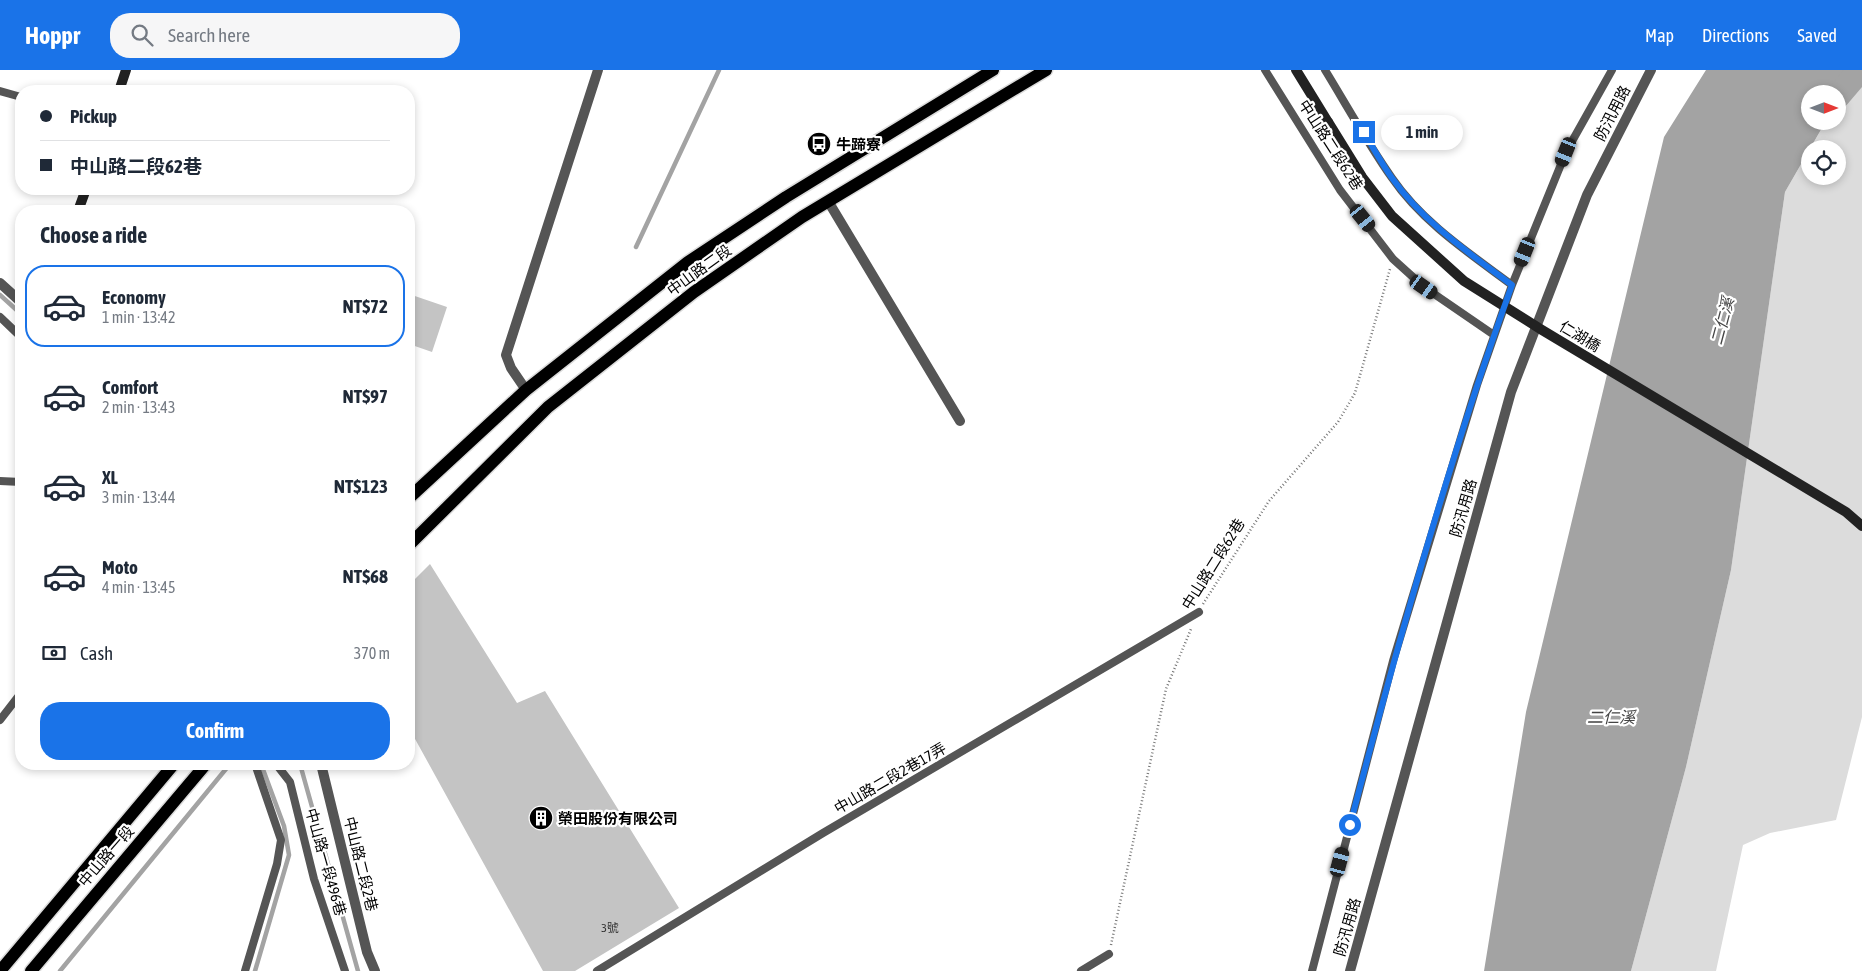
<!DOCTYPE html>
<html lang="en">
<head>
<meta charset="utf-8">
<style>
  :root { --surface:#fff; --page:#f6f6f7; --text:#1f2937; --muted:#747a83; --line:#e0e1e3; --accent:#1a73e8 }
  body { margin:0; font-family:"Asap Condensed","Noto Sans TC",sans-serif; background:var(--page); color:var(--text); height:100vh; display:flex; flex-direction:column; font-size:19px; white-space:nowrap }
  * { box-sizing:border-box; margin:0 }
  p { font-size:16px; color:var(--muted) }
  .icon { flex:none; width:28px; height:28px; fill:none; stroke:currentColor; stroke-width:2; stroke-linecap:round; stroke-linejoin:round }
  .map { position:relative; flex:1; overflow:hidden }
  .sheet { position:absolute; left:15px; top:135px; width:400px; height:565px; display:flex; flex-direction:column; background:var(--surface); border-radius:20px; box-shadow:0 2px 8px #0003 }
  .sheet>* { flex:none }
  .banner { position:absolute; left:15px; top:15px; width:400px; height:110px; border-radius:20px; box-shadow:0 2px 8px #0003; display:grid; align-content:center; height:110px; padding:0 25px; background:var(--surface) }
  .needle { width:32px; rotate:90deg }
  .tools { position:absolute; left:1801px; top:15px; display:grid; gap:10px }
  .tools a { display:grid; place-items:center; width:45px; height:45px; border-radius:50%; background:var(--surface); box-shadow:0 2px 8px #0003; font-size:25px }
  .end { position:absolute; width:22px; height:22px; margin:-11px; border:6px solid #1a73e8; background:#fff; box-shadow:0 0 0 2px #fff }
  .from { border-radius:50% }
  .bubble { position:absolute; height:35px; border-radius:18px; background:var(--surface); box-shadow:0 2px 8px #0003; font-size:16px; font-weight:700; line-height:35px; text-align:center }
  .car { position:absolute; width:15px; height:30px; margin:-15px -8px; border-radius:6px; box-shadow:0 0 4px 1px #0007; background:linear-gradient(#222 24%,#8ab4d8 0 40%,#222 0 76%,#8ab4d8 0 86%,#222 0) }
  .banner b { display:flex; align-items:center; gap:18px; height:48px; font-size:19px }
  .banner b+b { border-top:1px solid var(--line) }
  .banner i { width:12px; height:12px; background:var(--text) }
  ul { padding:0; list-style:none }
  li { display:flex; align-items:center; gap:15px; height:82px; margin:0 10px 8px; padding:0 15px; border:2px solid transparent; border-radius:20px }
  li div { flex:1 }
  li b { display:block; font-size:19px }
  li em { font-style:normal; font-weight:700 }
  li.current { border-color:var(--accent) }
  li>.icon { width:45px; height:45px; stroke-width:1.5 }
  h2 { padding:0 25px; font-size:22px; line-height:60px }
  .pay { display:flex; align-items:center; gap:12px; height:55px; padding:0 25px; font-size:19px }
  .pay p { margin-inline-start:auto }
  .button { display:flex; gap:10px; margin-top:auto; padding:10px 25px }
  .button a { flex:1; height:58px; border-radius:20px; background:var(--accent); color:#fff; font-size:20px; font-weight:700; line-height:58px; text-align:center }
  header { display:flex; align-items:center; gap:30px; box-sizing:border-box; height:70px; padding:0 25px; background:var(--accent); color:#fff }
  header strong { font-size:24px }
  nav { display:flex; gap:28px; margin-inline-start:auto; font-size:18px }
  .search { width:350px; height:45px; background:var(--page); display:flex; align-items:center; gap:12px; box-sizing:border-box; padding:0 18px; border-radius:20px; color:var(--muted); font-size:19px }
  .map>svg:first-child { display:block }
</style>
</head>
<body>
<header>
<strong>Hoppr</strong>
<div class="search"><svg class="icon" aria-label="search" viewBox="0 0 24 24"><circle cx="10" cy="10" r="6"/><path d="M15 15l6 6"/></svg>Search here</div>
<nav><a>Map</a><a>Directions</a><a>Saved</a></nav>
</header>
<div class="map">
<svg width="1862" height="901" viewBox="0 0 1862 901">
  <rect width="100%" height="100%" fill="#fff"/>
  <path fill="#dcdcdc" d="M1856,0H1862V647L1836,750L1770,763L1743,775L1716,901H1631L1686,697L1731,500L1785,122L1810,79V106H1838V79H1810L1826,51H1838V32Z"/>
  <path fill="#a3a3a3" d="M1706,0H1856L1838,32V24H1810V51H1826L1785,122L1731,500L1686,697L1631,901H1484L1526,642L1664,67Z"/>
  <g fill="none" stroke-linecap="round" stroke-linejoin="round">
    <path stroke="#a3a3a3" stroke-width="4.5" d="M636,177L719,0
      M0,225L21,244
      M300,694L358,901
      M60,901L230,694
      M255,901L289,785L284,756L261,694"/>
    <path stroke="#a3a3a3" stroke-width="25" d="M1838,26L1860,0"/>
  </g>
  <path fill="#c4c4c4" d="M409,224L447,237L432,282L409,274Z
    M430,494L517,633L545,621L679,838L575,901H543L409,658V515Z"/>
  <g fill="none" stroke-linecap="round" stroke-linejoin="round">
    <g stroke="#dbdbdb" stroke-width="15">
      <path id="primary" d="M409,428L526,320L688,192L786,127L993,0
        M409,475L548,337L694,222L802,147L1046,0
        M0,901L174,694
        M31,901L206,694"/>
    </g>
    <path stroke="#777" stroke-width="2.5" stroke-dasharray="1 2.5" stroke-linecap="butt" d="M1203,534L1269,431L1338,352L1355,323L1390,199
      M1111,875L1166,619L1191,559"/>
    <path stroke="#555" stroke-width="8" d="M1265,0L1340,120L1393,189L1424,217L1494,265
      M1325,0C1347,36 1368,74 1392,108C1422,152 1469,183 1512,215
      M0,21L21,27
      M0,247L21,267
      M0,411L21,412
      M0,650L21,623
      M276,694L290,712L314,809L345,901
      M245,901L277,794L281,770L255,694
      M597,901L823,763L1199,542
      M1081,901L1109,884
      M1312,901L1393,591L1477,315L1512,215L1566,82L1612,0"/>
    <path stroke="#555" stroke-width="10" d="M828,131L960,351
      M0,213L21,232
      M526,320L511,298L506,285L598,0
      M321,694L367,882L375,901
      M1350,901L1511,322L1587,125L1651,0"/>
    <path stroke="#222" stroke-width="10" d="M1296,0L1328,52
      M119,21L126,0
      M78,141L86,119"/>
    <use href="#primary" stroke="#000" stroke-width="12"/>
    <path stroke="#222" stroke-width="10" d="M1328,52L1362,107L1392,146L1464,211L1542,260L1846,442L1862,456"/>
  </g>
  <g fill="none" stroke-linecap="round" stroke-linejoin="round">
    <path stroke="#1a73e8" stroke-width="6" d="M1350,755C1398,573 1448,392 1512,215C1469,183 1423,152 1392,108C1382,94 1373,78 1364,62"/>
  </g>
  <defs>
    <g id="bus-disc" transform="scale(1.25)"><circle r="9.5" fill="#000" stroke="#fff"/><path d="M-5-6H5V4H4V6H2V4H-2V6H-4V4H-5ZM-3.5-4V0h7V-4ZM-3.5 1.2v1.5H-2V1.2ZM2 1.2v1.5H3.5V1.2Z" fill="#fff"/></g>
    <g id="building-disc" transform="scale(1.25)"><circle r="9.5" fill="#000" stroke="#fff"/><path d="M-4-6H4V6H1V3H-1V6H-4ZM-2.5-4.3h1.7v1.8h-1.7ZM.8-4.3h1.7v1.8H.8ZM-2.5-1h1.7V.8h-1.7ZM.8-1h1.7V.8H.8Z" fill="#fff"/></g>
  </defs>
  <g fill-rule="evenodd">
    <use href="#bus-disc" x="819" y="74"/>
    <use href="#building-disc" x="541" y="748"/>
  </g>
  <g text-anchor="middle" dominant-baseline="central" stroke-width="4.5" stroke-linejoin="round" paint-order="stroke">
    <g font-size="12" fill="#313131">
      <text x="610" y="858">3號</text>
    </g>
    <g font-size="15" fill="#000" stroke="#fff">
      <text transform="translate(1612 43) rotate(-63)">防汛用路</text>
      <text transform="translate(1331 75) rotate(57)">中山路二段62巷</text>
      <text transform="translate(699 200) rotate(-36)">中山路二段</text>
      <text transform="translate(1580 266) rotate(31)">仁湖橋</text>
      <text transform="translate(1463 438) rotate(-74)">防汛用路</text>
      <text transform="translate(1213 494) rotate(-58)">中山路二段62巷</text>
      <text transform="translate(890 708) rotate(-30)">中山路二段2巷17弄</text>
      <text transform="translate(106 786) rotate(-49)">中山路一段</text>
      <text transform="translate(326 792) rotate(74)">中山路一段496巷</text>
      <text transform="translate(361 794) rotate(76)">中山路二段2巷</text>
      <text transform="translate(1347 857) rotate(-74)">防汛用路</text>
    </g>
    <g font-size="15" font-weight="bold" fill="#000" stroke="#fff" text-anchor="start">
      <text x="836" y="74">牛蹄寮</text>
      <text x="558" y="748">榮田股份有限公司</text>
    </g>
    <g font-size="16" font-style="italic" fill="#444" stroke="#fff">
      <text transform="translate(1722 251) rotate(-75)">二仁溪</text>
      <text x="1611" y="647">二仁溪</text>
    </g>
  </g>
</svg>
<div class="tools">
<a><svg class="needle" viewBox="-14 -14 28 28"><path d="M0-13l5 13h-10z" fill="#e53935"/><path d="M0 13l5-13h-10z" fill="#747a83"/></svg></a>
<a><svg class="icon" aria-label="locate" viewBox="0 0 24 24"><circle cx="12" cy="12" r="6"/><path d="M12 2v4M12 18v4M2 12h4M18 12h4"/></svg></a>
</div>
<i class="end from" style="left:1350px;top:755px"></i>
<i class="end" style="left:1364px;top:62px"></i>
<div class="bubble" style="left:1381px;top:45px;width:82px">1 min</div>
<i class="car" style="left:1566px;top:82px;rotate:202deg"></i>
<i class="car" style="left:1363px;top:148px;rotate:141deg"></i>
<i class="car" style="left:1525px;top:182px;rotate:202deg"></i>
<i class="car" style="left:1424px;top:217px;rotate:125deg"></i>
<i class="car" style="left:1340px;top:792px;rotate:15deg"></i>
<div class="banner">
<b><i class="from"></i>Pickup</b>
<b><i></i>中山路二段62巷</b>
</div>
<section class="sheet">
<h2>Choose a ride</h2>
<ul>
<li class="current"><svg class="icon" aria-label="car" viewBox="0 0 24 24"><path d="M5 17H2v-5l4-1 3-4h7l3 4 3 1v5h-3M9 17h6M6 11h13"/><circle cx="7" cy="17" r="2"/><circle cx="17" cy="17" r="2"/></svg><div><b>Economy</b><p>1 min · 13:42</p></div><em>NT$72</em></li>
<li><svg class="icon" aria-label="car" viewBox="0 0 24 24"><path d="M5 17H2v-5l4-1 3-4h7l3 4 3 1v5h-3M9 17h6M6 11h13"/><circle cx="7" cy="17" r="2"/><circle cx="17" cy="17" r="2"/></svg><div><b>Comfort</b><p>2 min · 13:43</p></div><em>NT$97</em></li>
<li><svg class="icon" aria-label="car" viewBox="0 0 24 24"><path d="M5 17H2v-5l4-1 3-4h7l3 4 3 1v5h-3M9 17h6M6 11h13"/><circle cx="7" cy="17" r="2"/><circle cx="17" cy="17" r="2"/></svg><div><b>XL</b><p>3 min · 13:44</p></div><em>NT$123</em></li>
<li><svg class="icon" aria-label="car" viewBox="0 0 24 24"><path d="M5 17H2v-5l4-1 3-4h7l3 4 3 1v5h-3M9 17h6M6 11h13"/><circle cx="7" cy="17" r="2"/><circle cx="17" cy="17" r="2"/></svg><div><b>Moto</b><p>4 min · 13:45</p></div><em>NT$68</em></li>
</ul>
<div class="pay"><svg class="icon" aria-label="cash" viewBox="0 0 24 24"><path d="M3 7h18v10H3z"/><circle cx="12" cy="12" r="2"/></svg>Cash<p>370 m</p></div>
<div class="button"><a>Confirm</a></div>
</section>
</div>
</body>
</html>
